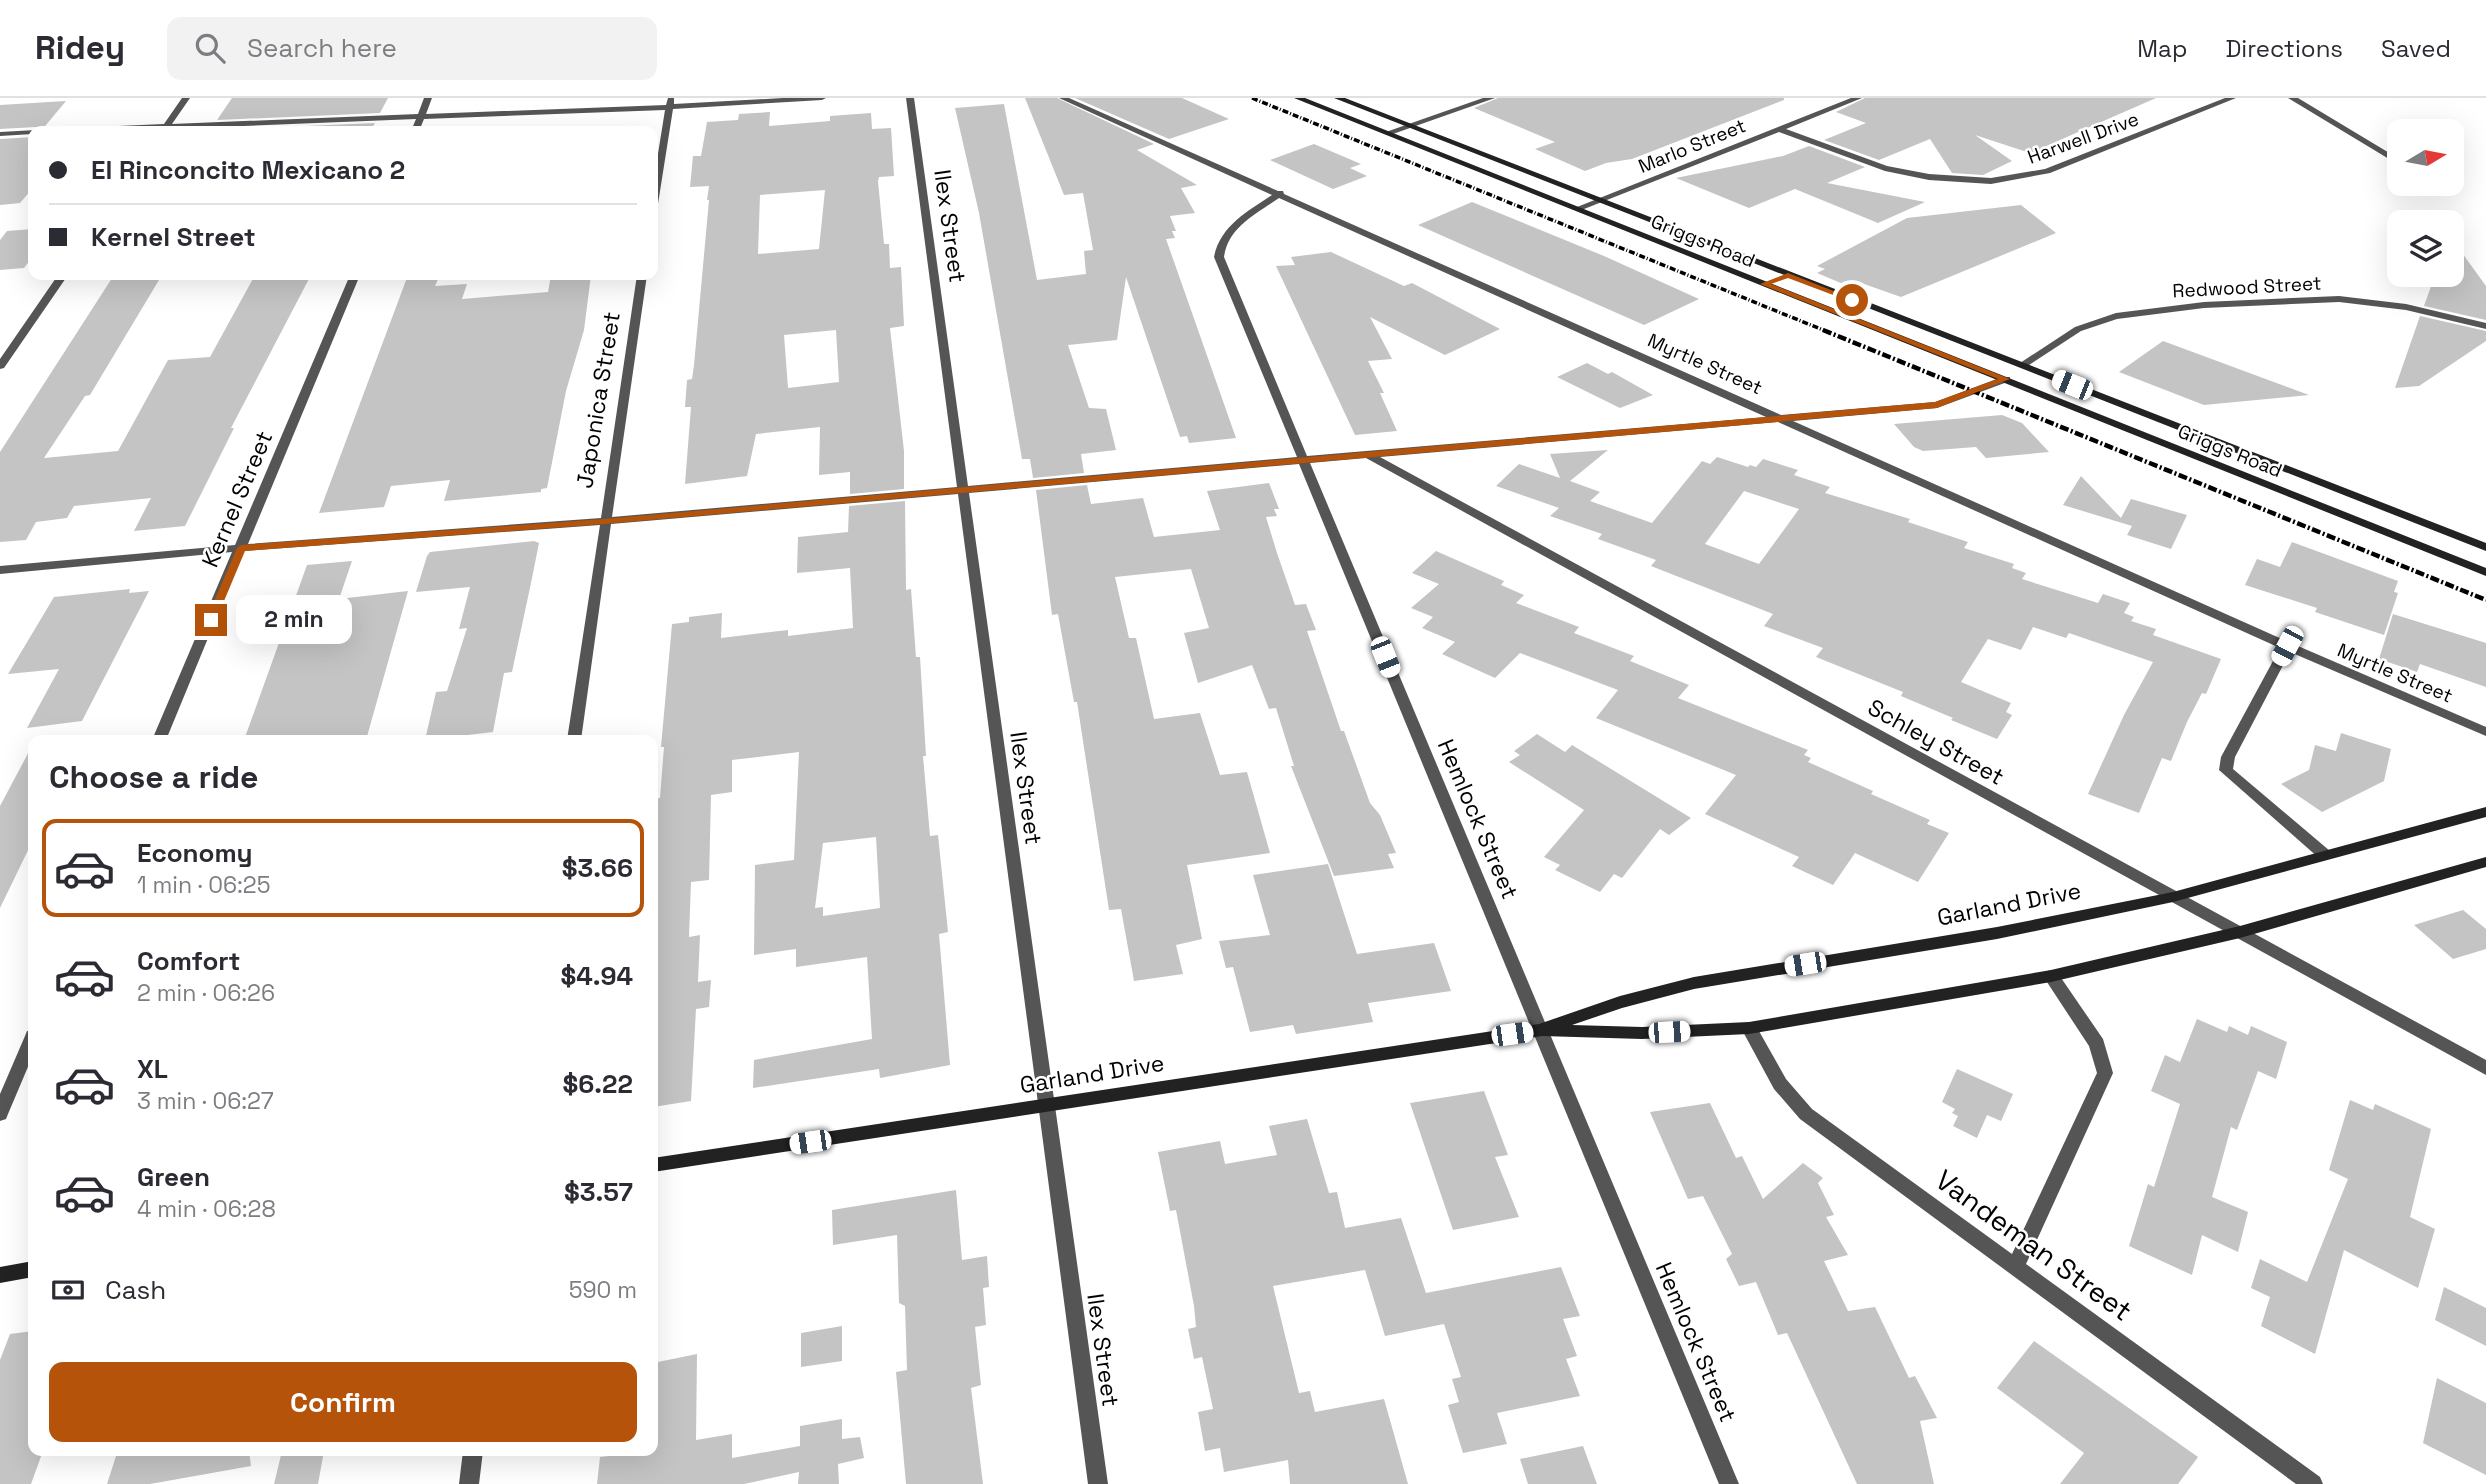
<!DOCTYPE html>
<html lang="en">
<head>
<meta charset="utf-8">
<style>
  :root { --surface:#fff; --page:#f2f2f3; --text:#2b2b33; --muted:#7c7c81; --line:#e1e1e2; --accent:#b45309 }
  body { margin:0; font-family:"Space Grotesk",sans-serif; background:var(--page); color:var(--text); height:100vh; display:flex; flex-direction:column; font-size:26px; white-space:nowrap }
  * { box-sizing:border-box; margin:0 }
  p { font-size:23px; color:var(--muted) }
  .icon { flex:none; width:38px; height:38px; fill:none; stroke:currentColor; stroke-width:2; stroke-linecap:round; stroke-linejoin:round }
  .map { position:relative; flex:1; overflow:hidden }
  .sheet { position:absolute; left:28px; top:637px; width:630px; height:721px; display:flex; flex-direction:column; background:var(--surface); border-radius:14px; box-shadow:0 7px 28px #0002 }
  .sheet>* { flex:none }
  .hud { position:absolute; left:28px; top:28px; width:630px; height:154px; border-radius:14px; box-shadow:0 7px 28px #0002; display:grid; align-content:center; height:154px; padding:0 21px; background:var(--surface) }
  .needle { width:46px; rotate:80deg }
  .buttons { position:absolute; left:2387px; top:21px; display:grid; gap:14px }
  .buttons a { display:grid; place-items:center; width:77px; height:77px; border-radius:14px; background:var(--surface); box-shadow:0 7px 28px #0002; font-size:35px }
  .end { position:absolute; width:32px; height:32px; margin:-16px; border:9px solid #b45309; background:#fff; box-shadow:0 0 0 4px #fff }
  .from { border-radius:50% }
  .bubble { position:absolute; height:49px; border-radius:14px; background:var(--surface); box-shadow:0 7px 28px #0002; font-size:23px; font-weight:700; line-height:49px; text-align:center }
  .car { position:absolute; width:21px; height:42px; margin:-21px -10px; border-radius:9px; box-shadow:0 0 5px 2px #0007; background:linear-gradient(#fff 24%,#345 0 40%,#fff 0 76%,#345 0 86%,#fff 0) }
  .hud b { display:flex; align-items:center; gap:24px; height:66px; font-size:26px }
  .hud b+b { border-top:2px solid var(--line) }
  .hud i { width:18px; height:18px; background:var(--text) }
  ul { padding:0; list-style:none }
  li { display:flex; align-items:center; gap:21px; height:98px; margin:0 14px 10px; padding:0 7px; border:4px solid transparent; border-radius:14px }
  li div { flex:1 }
  li b { display:block; font-size:26px }
  li em { font-style:normal; font-weight:700 }
  li.current { border-color:var(--accent) }
  li>.icon { width:63px; height:63px; stroke-width:1.5 }
  h2 { padding:0 21px; font-size:32px; line-height:84px }
  .pay { display:flex; align-items:center; gap:18px; height:77px; padding:0 21px; font-size:26px }
  .pay p { margin-inline-start:auto }
  .button { display:flex; gap:14px; margin-top:auto; padding:14px 21px }
  .button a { flex:1; height:80px; border-radius:14px; background:var(--accent); color:#fff; font-size:28px; font-weight:700; line-height:80px; text-align:center }
  header { display:flex; align-items:center; gap:42px; box-sizing:border-box; height:98px; padding:0 35px; background:var(--surface); border-bottom:2px solid var(--line) }
  header strong { font-size:33px }
  nav { display:flex; gap:38px; margin-inline-start:auto; font-size:24px }
  .search { width:490px; height:63px; background:var(--page); display:flex; align-items:center; gap:18px; box-sizing:border-box; padding:0 24px; border-radius:14px; color:var(--muted); font-size:26px }
  .map>svg:first-child { display:block }
</style>
</head>
<body>
<header>
<strong>Ridey</strong>
<div class="search"><svg class="icon" aria-label="search" viewBox="0 0 24 24"><circle cx="10" cy="10" r="6"/><path d="M15 15l6 6"/></svg>Search here</div>
<nav><a>Map</a><a>Directions</a><a>Saved</a></nav>
</header>
<div class="map">
<svg width="2486" height="1386" viewBox="0 0 2486 1386">
  <rect width="100%" height="100%" fill="#fff"/>
  <path fill="#c4c4c4" fill-rule="evenodd" d="M232,0H388L380,15L217,22Z
    M1025,0H1057L1154,46L1137,52L1197,87L1181,90L1195,115L1170,118L1176,133H1172L1175,140L1166,141L1236,340L1189,345L1187,338L1180,339L1126,179L1117,242L1068,247L1089,310L1106,311L1116,352L1081,356L1084,375L1033,380L1030,361H1022L979,115L955,10L1004,6L1037,182L1086,176L1084,153L1093,152L1083,95L1064,97Z
    M1075,0H1182L1229,21L1169,41Z
    M1498,0H1784V2L1632,61L1606,65L1585,73L1535,51L1555,44L1474,10Z
    M1865,0H2156L2030,55L1975,37L2012,63L1983,77L1952,75L1930,41L1879,62L1824,42L1866,25L1836,14Z
    M66,3L41,33L36,29L0,31V7Z
    M770,14L769,28L830,23V18L871,15L872,31L891,30L894,78L879,79L878,83L884,146H889L890,170L901,169L904,228L890,230L904,353V391L850,396V374L819,377L820,329L756,336L747,378L685,386L691,309H685L687,282L692,281L694,267L709,102H707L709,88L690,89L693,58H701L707,24L738,22L739,16ZM825,92L819,151L758,156L760,97ZM836,232L839,284L788,290L784,237Z
    M375,25L370,33H209L210,32Z
    M33,39V90L20,105L0,107V41Z
    M1314,46L1361,66L1350,70L1367,78L1333,91L1270,62Z
    M1809,48L1865,69L1827,85L1925,104L1878,125L1795,91L1749,110L1676,80L1783,58Z
    M1472,104L1604,158L1699,201L1644,227L1418,127Z
    M2021,107L2056,135L1901,199L1864,186L1855,191L1817,175L1825,171L1817,168L1907,120Z
    M33,131V158L24,170L0,172V142L7,133Z
    M2452,141L2486,188V222L2424,208L2435,177H2452Z
    M1331,154L1404,188L1412,185L1500,231L1445,257L1370,219L1392,261L1368,263L1384,295H1380L1397,333L1355,337L1276,168L1295,167L1291,159Z
    M114,177H162L90,297L85,298L44,360L118,353L168,262L210,259L255,177H311L231,330H234L185,428L134,433L151,400L74,408L67,420L36,424L26,442L0,444V354Z
    M408,177H440L435,188L467,186L462,201L548,194L551,177H591L584,232L566,293L547,390L541,391V394L444,403L450,382L391,388L384,409L319,415Z
    M2420,218L2486,233V243L2419,288L2395,290Z
    M2163,243L2309,297L2204,307L2119,274Z
    M1587,265L1608,276L1612,274L1653,297L1620,310L1557,279Z
    M2002,317L2022,325L2049,354L1986,360L1976,349L1923,353L1914,349L1894,326Z
    M1608,352L1570,383L1600,394L1590,403L1652,425L1702,363L1710,366L1717,359L1748,369L1750,367L1756,369L1763,361L1798,372L1794,377L1830,389L1825,395L1910,421L1908,424L1968,444L1964,450L2014,466L2012,470L2026,475L2022,481L2098,505L2103,496L2130,505L2124,515L2134,519L2131,523L2156,531L2153,537L2221,561L2206,596L2202,595L2187,624L2171,663L2162,660L2139,715L2088,696L2124,617L2153,564L2069,535L2066,540L2033,529L2021,552L1988,541L1961,584L2011,605L2006,614L2012,617L1997,641L1951,622L1953,620L1901,598L1903,594L1816,559L1823,550L1764,528L1773,516L1651,468L1656,462L1598,441L1602,436L1550,418L1559,410L1496,388L1519,366L1560,380L1550,356ZM1744,393L1799,411L1759,466L1705,446Z
    M2081,378L2121,420L2131,401L2187,417L2171,451L2127,437L2132,428L2063,407Z
    M1269,385L1279,411H1274L1277,418L1266,419L1277,455L1295,507L1306,506L1316,532L1307,533L1341,633H1344L1370,705L1380,717L1396,755L1388,756L1394,770L1334,778L1291,668H1294L1276,610L1269,611L1252,567L1198,585L1184,535L1209,530L1191,471L1115,479L1129,540H1136L1154,621L1200,615L1220,677L1247,674L1270,755L1187,767L1202,841L1176,847L1183,876L1134,883L1121,811L1109,812L1077,604H1074L1058,516L1052,517L1036,392L1087,387L1091,406L1143,400L1154,439L1220,432L1207,393Z
    M905,403L906,492L911,491L916,559H920L926,658H923L930,738L938,737L948,834L939,836L950,967L880,980L879,971L753,990L754,962L872,941L867,859L796,869V851L754,857L755,767L794,762L799,654L732,662V694L711,697L709,782L691,784L689,839L700,837L698,884L711,882L709,909L696,911L691,1003L653,1009V701L660,700L664,649H661L672,526L689,524V519L722,515L721,540L788,532V538L853,530L850,470L797,475L798,439L848,434L849,408ZM876,739L880,810L823,818V809L815,810L823,745Z
    M534,443L539,445L531,485L512,574L504,575L493,634L425,642L436,594L447,593L467,530L459,531L470,489L416,494L427,458L430,454Z
    M2292,444L2398,483L2394,494L2398,495L2384,537L2315,514L2317,510L2245,487L2257,461L2280,469Z
    M1436,453L1504,483L1501,487L1524,497L1516,505L1579,529L1574,535L1634,558L1630,563L1689,587L1678,600L1808,652L1804,657L1811,660L1808,664L1873,693L1871,696L1930,722L1927,726L1949,735L1918,784L1855,755L1833,787L1792,768L1799,759L1705,716L1736,677L1596,620L1618,592L1520,555L1495,580L1442,556L1455,544L1422,530L1433,519L1411,510L1439,486L1412,475Z
    M352,463L339,501L408,493L366,642H244L307,467Z
    M130,491L129,495L149,493L82,623L27,630L59,571L8,576L54,499Z
    M2393,516L2486,545V589L2420,566L2417,574L2379,561Z
    M2341,635L2391,651L2384,683L2322,714L2281,686L2309,672L2315,647L2336,653Z
    M1537,636L1565,654L1572,647L1691,720L1669,737L1660,731L1622,780L1614,776L1600,794L1555,772L1560,767L1544,759L1584,712L1509,664L1520,657L1514,653Z
    M33,646V742L0,810V708Z
    M1328,766L1357,856L1434,845L1451,893L1368,905L1373,924L1296,936L1293,927L1250,934L1233,869L1226,870L1219,843L1270,837L1253,777Z
    M2463,812L2486,831V851L2453,861L2414,827Z
    M2197,921L2227,934L2229,928L2248,937L2251,928L2287,944L2276,981L2258,973L2237,1032L2231,1029L2212,1099L2248,1114L2238,1154L2202,1137L2192,1177L2129,1148L2148,1086L2154,1089L2180,1006L2151,993L2165,957L2180,964Z
    M1957,971L2013,996L2001,1023L1987,1017L1977,1040L1953,1028L1958,1018L1952,1015L1955,1011L1942,1004Z
    M1484,993L1508,1057L1495,1059L1519,1119L1453,1132L1410,1005Z
    M2350,1002L2373,1012L2375,1006L2431,1031L2410,1119L2435,1131L2418,1190L2344,1152L2315,1256L2261,1228L2270,1199L2251,1190L2260,1161L2307,1184L2348,1081L2329,1072Z
    M1710,1005L1736,1060L1742,1058L1763,1101L1803,1065L1823,1080L1818,1085L1834,1117L1826,1119L1848,1157L1824,1163L1848,1213L1875,1209L1909,1280L1915,1278L1937,1320L1920,1323L1934,1386H1857L1787,1235L1778,1237L1756,1184L1739,1188L1726,1161L1732,1156L1703,1098L1688,1101L1650,1014Z
    M1307,1021L1329,1095L1337,1094L1345,1130L1401,1120L1426,1195L1561,1169L1580,1218L1563,1221L1577,1258L1566,1261L1580,1298L1497,1315L1507,1346L1463,1355L1448,1307L1459,1304L1452,1281L1461,1279L1444,1226L1385,1238L1365,1172L1273,1188L1299,1295L1310,1293L1315,1314L1384,1301L1408,1386H1290L1288,1362L1224,1374L1220,1350L1205,1353L1198,1314L1213,1311L1202,1259L1194,1261L1188,1231L1196,1229L1194,1208L1176,1112L1170,1113L1158,1054L1220,1043L1225,1066L1277,1057L1269,1028Z
    M956,1092L962,1162L987,1158L989,1189L983,1190L986,1227L975,1229L981,1287L971,1290L983,1386H906L896,1274L907,1272L905,1208L899,1205L897,1137L833,1147L832,1112Z
    M2444,1189L2486,1210V1248L2435,1222Z
    M842,1228V1263L801,1269V1235Z
    M33,1233V1353H43L31,1386H0V1262L10,1236Z
    M2034,1243L2198,1359L2178,1386H2060L2084,1355L1997,1290Z
    M697,1256L696,1342L732,1336V1360L800,1348V1328L842,1321V1341L860,1339L864,1360L838,1366L839,1386H798L799,1374L744,1386H597L600,1359L653,1353V1265Z
    M2437,1280L2486,1305V1377L2423,1345Z
    M1583,1348L1597,1386H1528L1520,1361Z
    M130,1353H249L251,1368L150,1386H107L117,1355Z
    M282,1353H324L318,1386H274Z"/>
  <g fill="none" stroke-linecap="round" stroke-linejoin="round">
    <path fill="#555" fill-rule="evenodd" d="M182,0H190L172,26L418,16L424,0H432L426,16L666,7L668,0H674V6L783,0H826L822,2L673,11L657,112L653,115V87L665,12L424,21L419,33H411L416,21L169,31L167,33H159L160,31L47,33L51,31L164,26Z
      M906,0H914L968,388L1297,359L1214,159C1220,128 1248,113 1272,97L1059,0H1069L1278,93H1283L1284,96L1781,317L1935,304L2002,279H2010V283L1937,310L1793,323L2291,545L2486,629V638L2290,554L2235,659L2233,671L2330,753L2332,757L2330,761H2320L2219,672L2221,659L2280,550L1778,324L1380,359L2486,962V977L1366,360L1310,365L1739,1386H1719L1299,366L969,395L1108,1386H1088L958,396L611,426L581,642H567L600,427L244,453L166,642H152L232,454L0,476V468L235,447L350,177H360L248,446L601,420L637,177H647L612,419L957,389ZM1279,100L1766,319L1307,358L1224,159C1228,129 1256,116 1279,100Z
      M1483,0H1495L1390,37L1383,35Z
      M1851,0H1862L1786,31L1887,68L1929,76L1991,80L2045,71L2225,0H2236L2050,75L1991,86L1929,82L1885,73L1779,34L1579,113L1572,111Z
      M2288,0H2298L2396,59L2389,61Z
      M36,32L33,36L0,38V34Z
      M58,177H68L4,270L0,271V261Z
      M2339,198L2406,206L2486,225V231L2406,212L2339,204L2204,210L2117,221L2081,233L2026,269L2017,267L2075,229L2116,215L2204,204Z
      M2051,872L2057,874L2103,941L2113,975L2026,1166L2320,1379L2323,1386H2296L1800,1021L1774,991L1741,930L1743,926L1749,924L1755,926L1786,981L1812,1011L2012,1156L2097,975L2089,948L2043,878L2045,874Z
      M33,932V957L8,1016L6,1021L0,1023V996L25,938L27,933Z
      M463,1353H483L479,1386H459Z"/>
    <path fill="#222" fill-rule="evenodd" d="M1294,0H1305L2486,470V478Z
      M1334,0H1345L2486,445V453Z
      M2486,709V719L2173,804L1997,841L1694,891L1622,910L1572,927L1642,929L1749,924L2051,872L2240,828L2486,759V769L2240,840L2051,884L1749,936L1642,941L1542,938L653,1074V1060L1539,926L1620,898L1694,879L1997,829L2173,794Z
      M33,1163V1179L0,1185V1169Z"/>
    <path stroke="#000" stroke-width="3.5" stroke-dasharray="6 2 1 2" stroke-linecap="butt" d="M1252,0L1828,234"/>
    <path stroke="#000" stroke-width="4.5" stroke-dasharray="9 2.5 2 2.5" stroke-linecap="butt" d="M1823,232L2486,502"/>
  </g>
  <path fill="#b45309" d="M1788,175L1856,202L1849,203L1788,180L1771,186L2010,281L1937,310L604,426L245,453L216,522L211,525L206,522L237,450L241,447L604,421L1935,304L1998,281L1760,186Z"/>
  <g text-anchor="middle" dominant-baseline="central" stroke-width="5" stroke-linejoin="round" paint-order="stroke">
    <g font-size="19" fill="#000" stroke="#fff">
      <text transform="translate(2083 40) rotate(-20)">Harwell Drive</text>
      <text transform="translate(1692 48) rotate(-22)">Marlo Street</text>
      <text transform="translate(1703 143) rotate(22)">Griggs Road</text>
      <text transform="translate(2247 189) rotate(-3)">Redwood Street</text>
      <text transform="translate(1705 266) rotate(24)">Myrtle Street</text>
      <text transform="translate(2230 353) rotate(22)">Griggs Road</text>
      <text transform="translate(2395 575) rotate(23)">Myrtle Street</text>
    </g>
    <g font-size="23" fill="#000" stroke="#fff">
      <text transform="translate(950 128) rotate(82)">Ilex Street</text>
      <text transform="translate(598 302) rotate(-81)">Japonica Street</text>
      <text transform="translate(237 401) rotate(-67)">Kernel Street</text>
      <text transform="translate(1936 644) rotate(29)">Schley Street</text>
      <text transform="translate(1026 690) rotate(82)">Ilex Street</text>
      <text transform="translate(1478 721) rotate(67)">Hemlock Street</text>
      <text transform="translate(2009 806) rotate(-11)">Garland Drive</text>
      <text transform="translate(1092 976) rotate(-9)">Garland Drive</text>
      <text transform="translate(1696 1244) rotate(67)">Hemlock Street</text>
      <text transform="translate(1103 1252) rotate(82)">Ilex Street</text>
    </g>
    <g font-size="28" fill="#000" stroke="#fff">
      <text transform="translate(2034 1147) rotate(36)">Vandeman Street</text>
    </g>
  </g>
</svg>
<div class="buttons">
<a><svg class="needle" viewBox="-14 -14 28 28"><path d="M0-13l5 13h-10z" fill="#e53935"/><path d="M0 13l5-13h-10z" fill="#7c7c81"/></svg></a>
<a><svg class="icon" aria-label="layers" viewBox="0 0 24 24"><path d="M12 4l9 5-9 5-9-5zM3 14l9 5 9-5"/></svg></a>
</div>
<i class="end from" style="left:1852px;top:202px"></i>
<i class="end" style="left:211px;top:522px"></i>
<div class="bubble" style="left:236px;top:497px;width:116px">2 min</div>
<i class="car" style="left:2072px;top:287px;rotate:292deg"></i>
<i class="car" style="left:2287px;top:548px;rotate:208deg"></i>
<i class="car" style="left:1385px;top:559px;rotate:158deg"></i>
<i class="car" style="left:1805px;top:866px;rotate:261deg"></i>
<i class="car" style="left:1669px;top:934px;rotate:87deg"></i>
<i class="car" style="left:1512px;top:936px;rotate:82deg"></i>
<i class="car" style="left:810px;top:1044px;rotate:262deg"></i>
<div class="hud">
<b><i class="from"></i>El Rinconcito Mexicano 2</b>
<b><i></i>Kernel Street</b>
</div>
<section class="sheet">
<h2>Choose a ride</h2>
<ul>
<li class="current"><svg class="icon" aria-label="car" viewBox="0 0 24 24"><path d="M5 17H2v-5l4-1 3-4h7l3 4 3 1v5h-3M9 17h6M6 11h13"/><circle cx="7" cy="17" r="2"/><circle cx="17" cy="17" r="2"/></svg><div><b>Economy</b><p>1 min · 06:25</p></div><em>$3.66</em></li>
<li><svg class="icon" aria-label="car" viewBox="0 0 24 24"><path d="M5 17H2v-5l4-1 3-4h7l3 4 3 1v5h-3M9 17h6M6 11h13"/><circle cx="7" cy="17" r="2"/><circle cx="17" cy="17" r="2"/></svg><div><b>Comfort</b><p>2 min · 06:26</p></div><em>$4.94</em></li>
<li><svg class="icon" aria-label="car" viewBox="0 0 24 24"><path d="M5 17H2v-5l4-1 3-4h7l3 4 3 1v5h-3M9 17h6M6 11h13"/><circle cx="7" cy="17" r="2"/><circle cx="17" cy="17" r="2"/></svg><div><b>XL</b><p>3 min · 06:27</p></div><em>$6.22</em></li>
<li><svg class="icon" aria-label="car" viewBox="0 0 24 24"><path d="M5 17H2v-5l4-1 3-4h7l3 4 3 1v5h-3M9 17h6M6 11h13"/><circle cx="7" cy="17" r="2"/><circle cx="17" cy="17" r="2"/></svg><div><b>Green</b><p>4 min · 06:28</p></div><em>$3.57</em></li>
</ul>
<div class="pay"><svg class="icon" aria-label="cash" viewBox="0 0 24 24"><path d="M3 7h18v10H3z"/><circle cx="12" cy="12" r="2"/></svg>Cash<p>590 m</p></div>
<div class="button"><a>Confirm</a></div>
</section>
</div>
</body>
</html>
